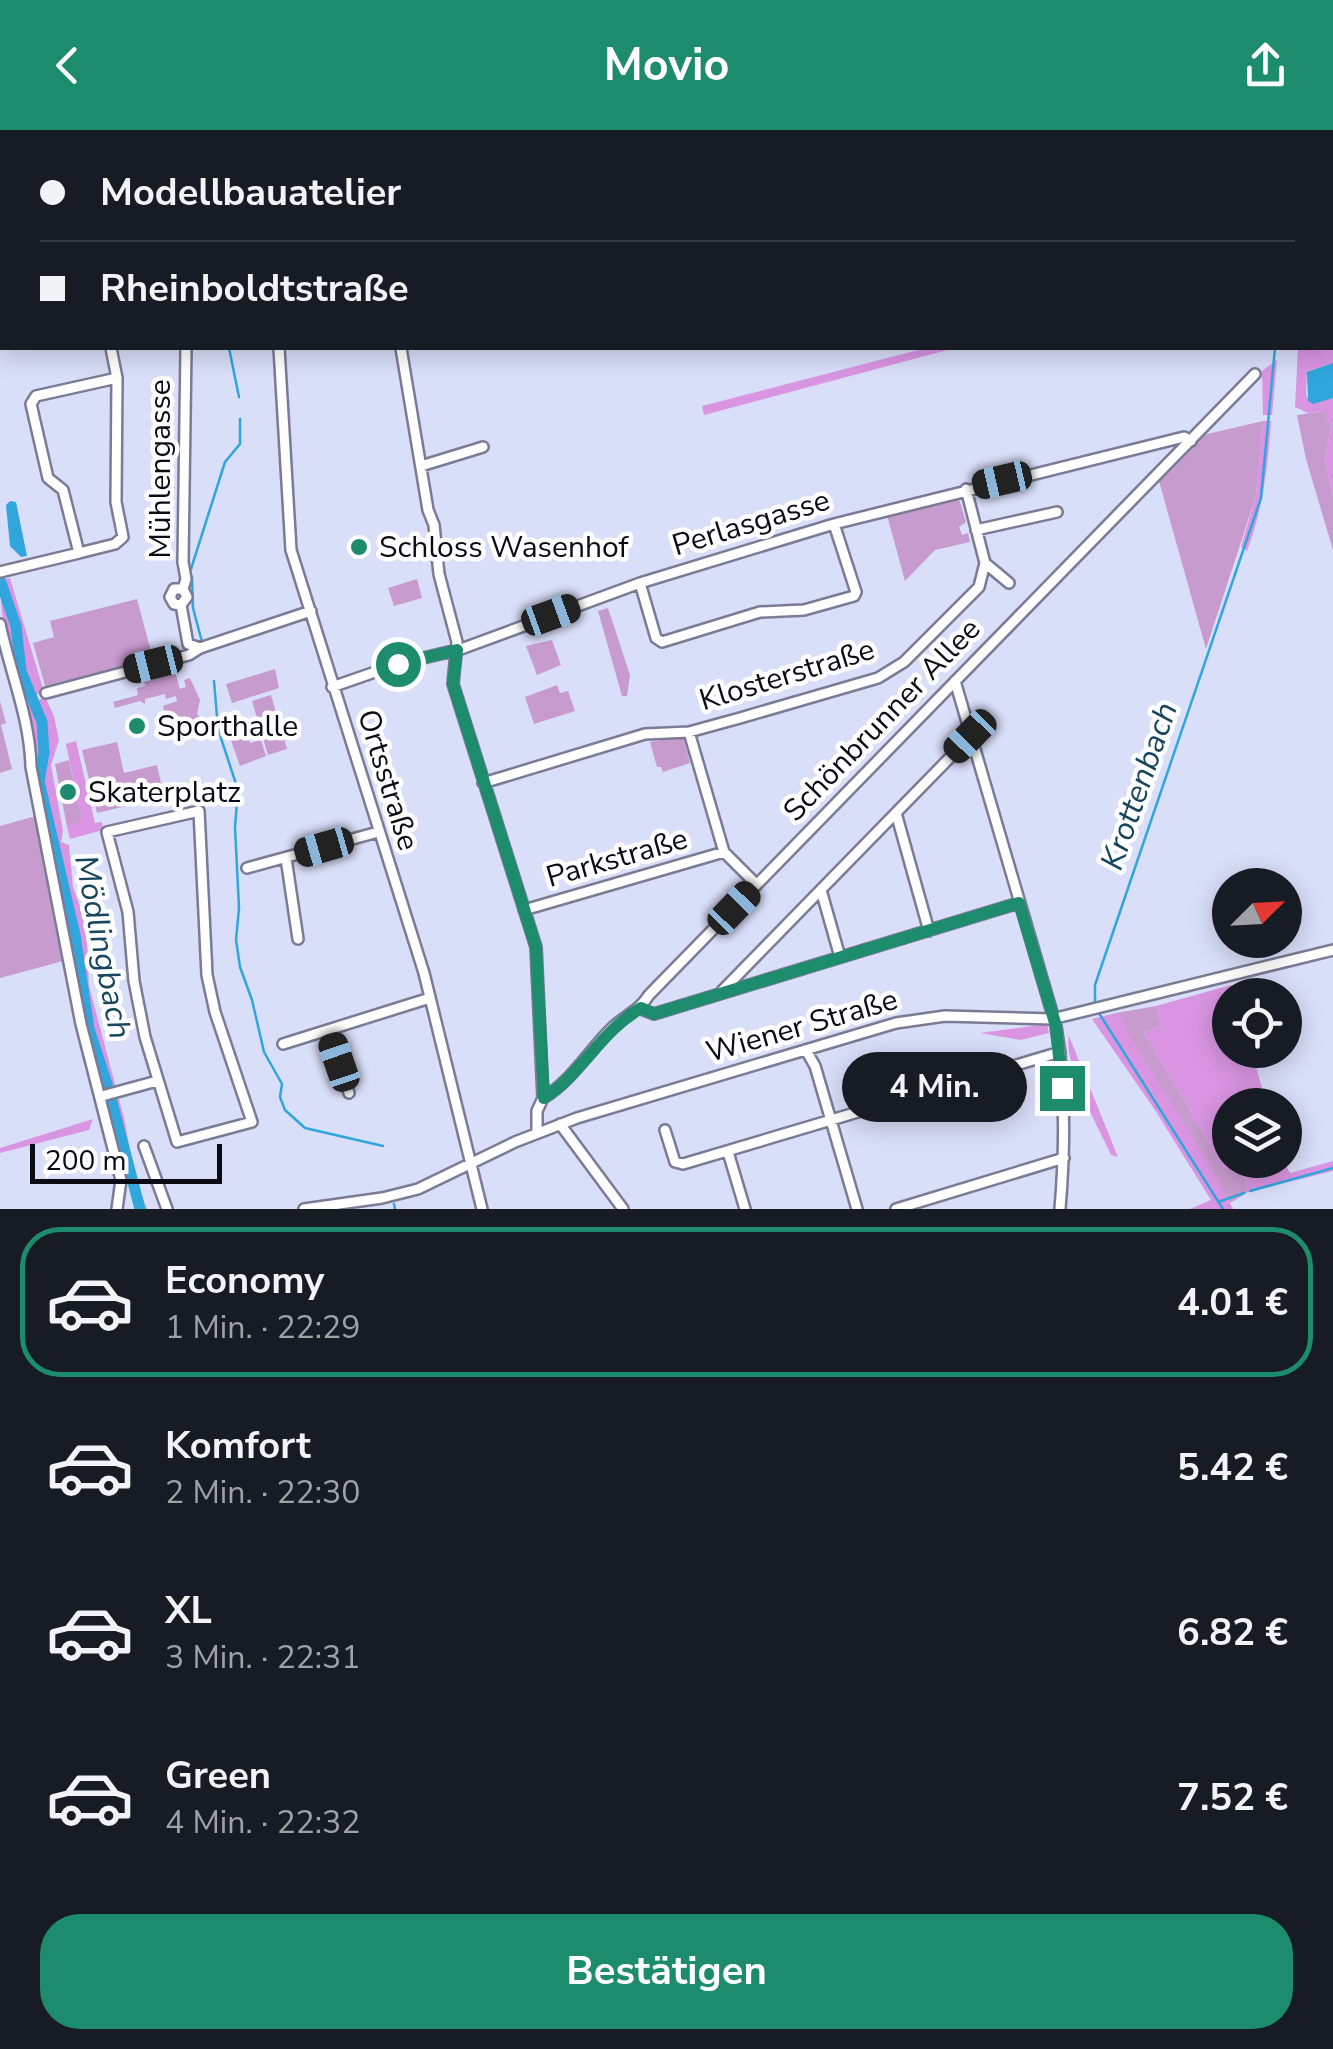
<!DOCTYPE html>
<html lang="de">
<head>
<meta charset="utf-8">
<style>
  :root { --surface:#171b24; --page:#242831; --text:#f1f3f6; --muted:#9ea1a6; --line:#363941; --accent:#1d8c6c }
  body { margin:0; font-family:"Nunito Sans",sans-serif; background:var(--page); color:var(--text); height:100vh; display:flex; flex-direction:column; font-size:38px; white-space:nowrap }
  * { box-sizing:border-box; margin:0 }
  p { font-size:32px; color:var(--muted) }
  .icon { flex:none; width:55px; height:55px; fill:none; stroke:currentColor; stroke-width:2; stroke-linecap:round; stroke-linejoin:round }
  .map { position:relative; height:1079px; overflow:hidden }
  .side { display:flex; flex-direction:column; background:var(--surface); flex:1 }
  .side>* { flex:none }
  .banner { position:absolute; left:0px; top:0px; width:1335px; height:220px; box-shadow:0 5px 25px #0003; display:grid; align-content:center; height:220px; padding:0 40px; background:var(--surface) }
  .needle { width:65px; rotate:66deg }
  .fabs { position:absolute; left:1212px; top:738px; display:grid; gap:20px }
  .fabs a { display:grid; place-items:center; width:90px; height:90px; border-radius:50%; background:var(--surface); box-shadow:0 5px 25px #0003; font-size:50px }
  .scale { position:absolute; left:30px; bottom:25px; width:192px; box-sizing:border-box; padding-left:10px; border:5px solid #0a0b14; border-top:0; font-size:28px; line-height:35px; white-space:nowrap; color:#0a0b14; -webkit-text-stroke:8px #fff; paint-order:stroke }
  .end { position:absolute; width:45px; height:45px; margin:-22px; border:12px solid #1d8c6c; background:#fff; box-shadow:0 0 0 5px #fff }
  .from { border-radius:50% }
  .bubble { position:absolute; height:70px; border-radius:35px; background:var(--surface); box-shadow:0 5px 25px #0003; font-size:32px; font-weight:700; line-height:70px; text-align:center }
  .car { position:absolute; width:30px; height:60px; margin:-30px -15px; border-radius:12px; box-shadow:0 0 8px 2px #0007; background:linear-gradient(#222 24%,#8ab4d8 0 40%,#222 0 76%,#8ab4d8 0 86%,#222 0) }
  .banner b { display:flex; align-items:center; gap:35px; height:95px; font-size:38px }
  .banner b+b { border-top:2px solid var(--line) }
  .banner i { width:25px; height:25px; background:var(--text) }
  ul { padding:18px 0 0; list-style:none }
  li { display:flex; align-items:center; gap:30px; height:150px; margin:0 20px 15px; padding:0 20px; border:5px solid transparent; border-radius:40px }
  li div { flex:1 }
  li b { display:block; font-size:38px }
  li em { font-style:normal; font-weight:700 }
  li.on { border-color:var(--accent) }
  li>.icon { width:90px; height:90px; stroke-width:1.5 }
  .primary-button { display:flex; gap:20px; margin-top:auto; padding:20px 40px }
  .primary-button a { flex:1; height:115px; border-radius:40px; background:var(--accent); color:#fff; font-size:40px; font-weight:700; line-height:115px; text-align:center }
  header { display:flex; justify-content:space-between; align-items:center; height:130px; padding:0 40px; background:var(--accent); color:#fff; font-size:45px; font-weight:700 }
  .map>svg:first-child { display:block }
</style>
</head>
<body>
<header><svg class="icon" aria-label="back" viewBox="0 0 24 24"><path d="M15 5l-7 7 7 7"/></svg>Movio<svg class="icon" aria-label="share" viewBox="0 0 24 24"><path d="M12 15V3M7 8l5-5 5 5M5 13v7h14v-7"/></svg></header>
<div class="map">
<svg width="1333" height="1079" viewBox="0 0 1333 1079">
  <rect width="100%" height="100%" fill="#d9def9"/>
  <path fill="#c79bcd" d="M1324,281L1331,295L1325,330L1333,367V420L1306,329L1297,285Z
    M1263,291L1256,366L1206,519L1159,351L1203,305Z
    M959,369L966,392L959,397L962,405L968,403L970,412L935,420L905,451L887,385Z
    M417,449L422,468L394,476L388,458Z
    M137,469L153,529L45,556L33,513L54,507L50,491Z
    M608,478L630,545L627,566H622L598,481Z
    M552,510L561,535L537,545L526,516Z
    M174,538L180,559L186,557L184,550L190,548L200,570L197,584L209,597L170,607L168,601L159,599L155,585L164,582L163,576L177,571L176,566L166,569L165,564L145,569V574L140,571L115,578L113,572L138,565L137,558L145,556L144,550Z
    M275,539L279,558L232,573L226,554Z
    M557,555L560,563L568,561L575,581L534,594L525,567Z
    M271,565L287,619L268,625L252,571Z
    M0,571L6,593L1,595L12,639L0,643Z
    M243,594L250,613L261,610L266,626L240,636L227,599Z
    M683,606L690,633L663,642L661,637H657L650,612Z
    M117,612L124,643L157,635L164,667L97,683L82,620Z
    M69,630L82,690L67,697L55,634Z
    M36,686L67,830L0,848V696Z
    M1156,876L1161,896L1144,902L1224,1038L1242,1037L1248,1062L1230,1073L1116,883Z"/>
  <path fill="#d995e2" d="M1333,172V233L1307,242L1306,266L1313,273L1333,268V367L1325,330L1331,295L1324,281L1308,283L1295,277L1298,218H1332Z
    M926,218H955L704,285L702,276Z
    M1277,230L1272,285H1263L1262,241Z
    M1263,291H1271C1268,337 1263,378 1247,421L1241,417L1256,366Z
    M10,448L44,562L26,568C9,532 0,489 0,450Z
    M45,567L54,586L59,610L51,635L63,701L61,712L69,715L73,757L86,793L89,856L124,988L136,1052L147,1079H136L86,900L65,780L37,653L35,616L27,576Z
    M76,611L95,693L102,692L103,700L70,709L67,697L82,690L66,614Z
    M1231,855L1234,865H1230V920H1251L1267,975H1230V1030H1283L1290,1043L1333,1031V1041L1248,1062L1242,1037L1224,1038L1144,902L1161,896L1156,876Z
    M1116,883L1202,1022L1233,1079H1190L1211,1070L1155,980L1092,889Z
    M1047,894L1049,903L1021,910L980,903Z
    M1069,906L1118,1027L1111,1025C1098,996 1063,935 1069,906Z
    M93,989L89,1000L0,1023V1018Z"/>
  <path fill="#30a6dd" d="M1333,233V268L1313,274L1308,271L1307,242Z
    M10,371L16,372L27,426L21,427L10,416L6,375Z"/>
  <g fill="none" stroke-linecap="round" stroke-linejoin="round">
    <path stroke="#30a6dd" stroke-width="2.5" d="M153,2L154,0
      M1307,2L1308,0
      M1332,153L1333,152
      M229,218L239,267
      M191,439L225,332L240,314V289
      M192,447L193,478L202,512
      M214,551L218,599L238,660L235,697L239,778L236,810L240,837L252,870L264,922L282,954L280,967L285,980L305,998L383,1016
      M1095,873V855L1261,368L1275,218
      M1097,880L1223,1079
      M1250,1061L1333,1038
      M1218,1072L1244,1063
      M394,1074L395,1079"/>
    <path stroke="#30a6dd" stroke-width="11" d="M0,450L16,496L21,541L42,592L44,623L39,651L75,805L89,899L108,957L140,1079"/>
    <g stroke="#797c94" stroke-width="14">
      <path id="minor" d="M82,0L84,2
        M234,0L235,2
        M281,0V2
        M356,0L357,2
        M111,218L117,248L116,372L123,407L115,414L79,423L63,360L48,348L31,274L36,266L117,248
        M186,218L183,432L186,449L183,459L187,467L181,475L188,514L200,518
        M279,218L291,420L424,843L482,1079
        M401,218L428,380L434,395L439,444L457,512L453,554L536,817L543,968L537,981V1003
        M421,336L483,317
        M976,400L1057,382
        M985,433L1009,453
        M0,442L79,423
        M640,453L656,508L662,512L760,482L804,480L854,466L856,462L834,394
        M181,475L174,474L170,467L174,459H183
        M0,494C10,542 30,588 31,637L81,894L121,1050L117,1079
        M955,551L1056,896C1066,956 1065,1019 1060,1079
        M332,557L398,534L461,519L640,453L834,394L1184,307L1191,311
        M46,563L189,525L200,518L311,481
        M689,602L724,722L756,754
        M483,653L645,604L689,602L740,588L878,548L904,532L979,457L985,433L966,359
        M199,681L207,845L215,882L252,992L177,1012L145,907L134,851L128,782L107,702Z
        M896,683L929,801
        M286,728L298,809
        M247,738L378,702
        M821,760L840,827
        M524,780L724,722
        M722,861L971,606
        M641,879L654,884L1019,773
        M328,901L349,963
        M283,914L430,868
        M807,922L815,936L857,1079
        M102,966L157,951
        M543,968C572,951 589,920 613,897C626,885 639,881 649,865L1255,244
        M560,994L623,1079
        M665,1000L675,1032L683,1034L1060,922
        M144,1016L167,1079
        M728,1022L745,1079
        M304,1079L382,1068L418,1059L515,1012L577,988L896,893L945,886L1052,889L1333,820
        M896,1079L1064,1028"/>
    </g>
    <use href="#minor" stroke="#fff" stroke-width="9"/>
  </g>
  <g fill="none" stroke-linecap="round" stroke-linejoin="round">
    <path stroke="#1d8c6c" stroke-width="12" d="M398,534L457,520L453,554L536,817L544,968C582,944 601,901 641,878L654,884L1019,773L1056,896L1062,958"/>
  </g>
  <g fill="#1d8c6c" stroke="#fff" stroke-width="4">
    <circle cx="359" cy="417" r="10"/>
    <circle cx="137" cy="596" r="10"/>
    <circle cx="68" cy="662" r="10"/>
  </g>
  <g text-anchor="middle" dominant-baseline="central" stroke-width="9" stroke-linejoin="round" paint-order="stroke">
    <g font-size="30" fill="#0a0b14" stroke="#fff">
      <text transform="translate(160 339) rotate(-90)">Mühlengasse</text>
      <text transform="translate(751 393) rotate(-17)">Perlasgasse</text>
      <text transform="translate(787 545) rotate(-17)">Klosterstraße</text>
      <text transform="translate(882 590) rotate(-46)">Schönbrunner Allee</text>
      <text transform="translate(388 650) rotate(73)">Ortsstraße</text>
      <text transform="translate(617 728) rotate(-16)">Parkstraße</text>
      <text transform="translate(802 896) rotate(-16)">Wiener Straße</text>
    </g>
    <g font-size="30" fill="#0a0b14" stroke="#fff" text-anchor="start">
      <text x="379" y="417">Schloss Wasenhof</text>
      <text x="157" y="596">Sporthalle</text>
      <text x="88" y="662">Skaterplatz</text>
    </g>
    <g font-size="32" font-style="italic" fill="#17455d" stroke="#fff">
      <text transform="translate(1139 656) rotate(-71)">Krottenbach</text>
      <text transform="translate(103 817) rotate(79)">Mödlingbach</text>
    </g>
  </g>
</svg>
<div class="fabs">
<a><svg class="needle" viewBox="-14 -14 28 28"><path d="M0-13l5 13h-10z" fill="#e53935"/><path d="M0 13l5-13h-10z" fill="#9ea1a6"/></svg></a>
<a><svg class="icon" aria-label="locate" viewBox="0 0 24 24"><circle cx="12" cy="12" r="6"/><path d="M12 2v4M12 18v4M2 12h4M18 12h4"/></svg></a>
<a><svg class="icon" aria-label="layers" viewBox="0 0 24 24"><path d="M12 4l9 5-9 5-9-5zM3 14l9 5 9-5"/></svg></a>
</div>
<div class="scale">200 m</div>
<i class="end from" style="left:398px;top:534px"></i>
<i class="end" style="left:1062px;top:958px"></i>
<div class="bubble" style="left:842px;top:922px;width:185px">4 Min.</div>
<i class="car" style="left:1002px;top:350px;rotate:257deg"></i>
<i class="car" style="left:551px;top:485px;rotate:70deg"></i>
<i class="car" style="left:153px;top:534px;rotate:256deg"></i>
<i class="car" style="left:970px;top:606px;rotate:224deg"></i>
<i class="car" style="left:324px;top:717px;rotate:254deg"></i>
<i class="car" style="left:734px;top:778px;rotate:44deg"></i>
<i class="car" style="left:339px;top:932px;rotate:341deg"></i>
<div class="banner">
<b><i class="from"></i>Modellbauatelier</b>
<b><i></i>Rheinboldtstraße</b>
</div>
</div>
<section class="side">
<ul>
<li class="on"><svg class="icon" aria-label="car" viewBox="0 0 24 24"><path d="M5 17H2v-5l4-1 3-4h7l3 4 3 1v5h-3M9 17h6M6 11h13"/><circle cx="7" cy="17" r="2"/><circle cx="17" cy="17" r="2"/></svg><div><b>Economy</b><p>1 Min. · 22:29</p></div><em>4.01 €</em></li>
<li><svg class="icon" aria-label="car" viewBox="0 0 24 24"><path d="M5 17H2v-5l4-1 3-4h7l3 4 3 1v5h-3M9 17h6M6 11h13"/><circle cx="7" cy="17" r="2"/><circle cx="17" cy="17" r="2"/></svg><div><b>Komfort</b><p>2 Min. · 22:30</p></div><em>5.42 €</em></li>
<li><svg class="icon" aria-label="car" viewBox="0 0 24 24"><path d="M5 17H2v-5l4-1 3-4h7l3 4 3 1v5h-3M9 17h6M6 11h13"/><circle cx="7" cy="17" r="2"/><circle cx="17" cy="17" r="2"/></svg><div><b>XL</b><p>3 Min. · 22:31</p></div><em>6.82 €</em></li>
<li><svg class="icon" aria-label="car" viewBox="0 0 24 24"><path d="M5 17H2v-5l4-1 3-4h7l3 4 3 1v5h-3M9 17h6M6 11h13"/><circle cx="7" cy="17" r="2"/><circle cx="17" cy="17" r="2"/></svg><div><b>Green</b><p>4 Min. · 22:32</p></div><em>7.52 €</em></li>
</ul>
<div class="primary-button"><a>Bestätigen</a></div>
</section>
</body>
</html>
